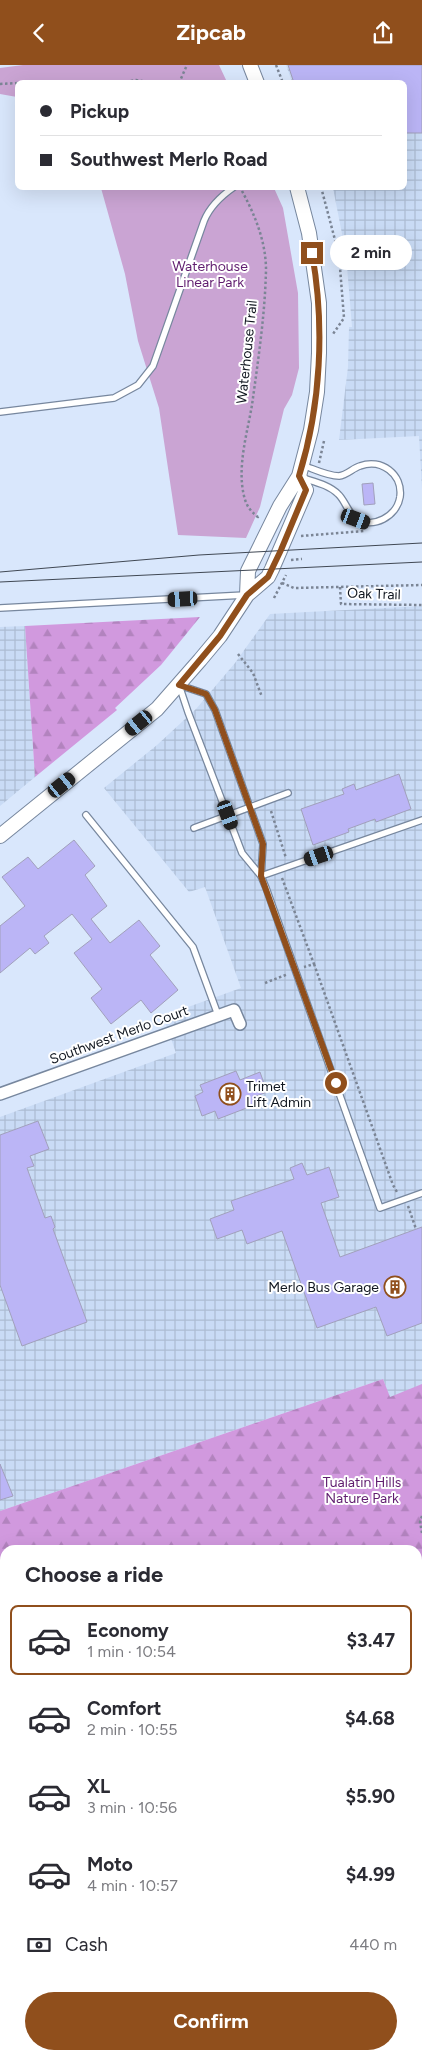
<!DOCTYPE html>
<html lang="en">
<head>
<meta charset="utf-8">
<style>
  :root { --surface:#fff; --page:#f2f2f3; --text:#2b2b33; --muted:#7c7c81; --line:#e1e1e2; --accent:#904f1c }
  body { margin:0; font-family:Figtree,sans-serif; background:var(--page); color:var(--text); height:100vh; display:flex; flex-direction:column; font-size:19px; white-space:nowrap }
  * { box-sizing:border-box; margin:0 }
  p { font-size:16px; color:var(--muted) }
  .icon { flex:none; width:28px; height:28px; fill:none; stroke:currentColor; stroke-width:2; stroke-linecap:round; stroke-linejoin:round }
  .map { position:relative; flex:1; overflow:hidden }
  .details { position:absolute; left:0px; top:1480px; width:422px; height:515px; display:flex; flex-direction:column; background:var(--surface); border-radius:15px 15px 0 0; box-shadow:0 5px 20px #0002 }
  .details>* { flex:none }
  .banner { position:absolute; left:15px; top:15px; width:392px; height:110px; border-radius:8px; box-shadow:0 5px 20px #0002; display:grid; align-content:center; height:110px; padding:0 25px; background:var(--surface) }
  .end { position:absolute; width:22px; height:22px; margin:-11px; border:6px solid #904f1c; background:#fff; box-shadow:0 0 0 2px #fff }
  .from { border-radius:50% }
  .bubble { position:absolute; height:35px; border-radius:18px; background:var(--surface); box-shadow:0 5px 20px #0002; font-size:16px; font-weight:700; line-height:35px; text-align:center }
  .car { position:absolute; width:15px; height:30px; margin:-15px -8px; border-radius:6px; box-shadow:0 0 4px 1px #0007; background:linear-gradient(#222 24%,#8ab4d8 0 40%,#222 0 76%,#8ab4d8 0 86%,#222 0) }
  .banner b { display:flex; align-items:center; gap:18px; height:48px; font-size:19px }
  .banner b+b { border-top:1px solid var(--line) }
  .banner i { width:12px; height:12px; background:var(--text) }
  ul { padding:0; list-style:none }
  li { display:flex; align-items:center; gap:15px; height:70px; margin:0 10px 8px; padding:0 15px; border:2px solid transparent; border-radius:8px }
  li div { flex:1 }
  li b { display:block; font-size:19px }
  li em { font-style:normal; font-weight:700 }
  li.active { border-color:var(--accent) }
  li>.icon { width:45px; height:45px; stroke-width:1.5 }
  h2 { padding:0 25px; font-size:22px; line-height:60px }
  .pay { display:flex; align-items:center; gap:12px; height:55px; padding:0 25px; font-size:19px }
  .pay p { margin-inline-start:auto }
  .button { display:flex; gap:10px; margin-top:auto; padding:10px 25px }
  .button a { flex:1; height:58px; border-radius:30px; background:var(--accent); color:#fff; font-size:20px; font-weight:700; line-height:58px; text-align:center }
  header { display:flex; justify-content:space-between; align-items:center; height:65px; padding:0 25px; background:var(--accent); color:#fff; font-size:22px; font-weight:700 }
  .map>svg:first-child { display:block }
</style>
</head>
<body>
<header><svg class="icon" aria-label="back" viewBox="0 0 24 24"><path d="M15 5l-7 7 7 7"/></svg>Zipcab<svg class="icon" aria-label="share" viewBox="0 0 24 24"><path d="M12 15V3M7 8l5-5 5 5M5 13v7h14v-7"/></svg></header>
<div class="map">
<svg width="422" height="1995" viewBox="0 0 422 1995">
  <defs>
    <pattern id="industrial-grid" width="8" height="8" patternUnits="userSpaceOnUse" patternTransform="scale(1.25)"><rect width="8" height="8" fill="#c9dbf5"/><path d="M0 4h8M4 0v8" fill="none" stroke="#acbbd2"/></pattern>
    <pattern id="forest-firs" width="22" height="20" patternUnits="userSpaceOnUse" patternTransform="scale(1.25)"><rect width="22" height="20" fill="#d199de"/><path d="M5 1l3.5 6h-7zM16 11l3.5 6h-7z" fill="#b283be"/></pattern>
    <pattern id="wetland-marsh" width="20" height="14" patternUnits="userSpaceOnUse" patternTransform="scale(1.25)"><rect width="20" height="14" fill="#caa4d3"/><path d="M1 5h8M5 5V1M11 12h8M15 12V8" fill="none" stroke="#ac8cb5"/></pattern>
  </defs>
  <rect width="100%" height="100%" fill="#d9e7fc"/>
  <path fill="url(#industrial-grid)" d="M286,0H422V424L419,371L339,375L348,302L349,262H352L346,189L333,123L405,122V18L292,17Z
    M422,541V1341L396,1350L383,1314L0,1446V1052L176,988L163,951L241,923L205,822L189,827L104,723L157,680L196,644L235,598L270,549Z
    M25,561L35,712L0,741V562Z"/>
  <path fill="#caa4d3" d="M23,0H219L227,17L18,18L17,32L0,29V3Z
    M101,123H274L283,143L298,228L299,303L292,330L284,344L260,442L246,473L178,470L159,343L138,276L125,209Z"/>
  <path fill="url(#forest-firs)" d="M200,552L161,600L115,643L117,645L35,712L25,561Z
    M383,1314L390,1332L422,1319V1995H58L55,1990H418V1485H5V1963H0V1446Z"/>
  <path fill="url(#wetland-marsh)" d="M0,1963H5V1990H55L58,1995H0Z"/>
  <g fill="none" stroke-linecap="round" stroke-linejoin="round">
    <path stroke="#158183" stroke-width="4.5" d="M418,1931L422,1930
      M183,1995L184,1990
      M337,1995L341,1990"/>
  </g>
  <path fill="#bbb5f6" stroke="#a1a0bb" d="M288,0H422V68H405V18H294Z
    M373,418L375,439L364,440L362,419Z
    M399,709L411,744L376,757L375,754L348,764L349,767L313,780L301,744L344,729L342,724L354,719L356,725Z
    M74,775L95,801L85,810L107,841L91,854L110,878L139,855L160,881L150,890L178,925L151,948L141,935L111,959L91,933L102,924L74,888L92,874L72,849L44,871L49,878L35,889L30,883L0,908V861L25,841L2,812L28,792L38,804Z
    M236,1006L240,1015L260,1007L267,1027L254,1032L257,1038L244,1044L218,1054L215,1046L202,1051L195,1031L203,1027L200,1020Z
    M38,1056L49,1084L30,1091L34,1101L27,1103L45,1153L51,1151L55,1162L53,1164L87,1257L22,1281L0,1220V1070Z
    M302,1098L307,1110L329,1102L339,1132L321,1138L340,1192L422,1162V1258L387,1271L376,1242L317,1263L282,1166L247,1179L242,1165L217,1174L210,1154L234,1145L231,1136L294,1114L290,1103Z
    M0,1399L13,1431L0,1435Z"/>
  <g fill="none" stroke-linecap="round" stroke-linejoin="round">
    <g stroke="#77879e" stroke-width="8">
      <path id="service" d="M0,347L114,333L138,320L153,301L204,156C210,141 221,131 234,122
        M302,400C314,404 327,411 339,411C347,410 353,403 360,401C381,393 403,409 400,432C397,451 373,465 356,453C347,447 345,435 338,429C329,420 315,417 303,413
        M0,543L245,530
        M179,620L188,647L242,788L261,811L266,823L380,1143L422,1128
        M179,620L206,629L215,645L263,779L261,811
        M86,750L193,882L218,950
        M194,763L288,728
        M261,811L422,755"/>
    </g>
    <g stroke="#77879e" stroke-width="14">
      <path id="minor" d="M0,1029L234,945L240,959"/>
    </g>
    <g stroke="#77879e" stroke-width="16">
      <path id="tertiary" d="M250,0L257,18
        M247,530L248,506L280,441L299,411L311,365L317,327L319,288V238L309,168L297,122
        M0,771L157,644L200,595L220,571L247,530L268,512L272,504L306,425L299,411"/>
    </g>
    <path stroke="#7b8595" stroke-width="2.5" stroke-dasharray="2.5 2.5" stroke-linecap="butt" d="M276,0L283,18
      M121,18L136,15L153,18
      M179,18L187,0
      M0,19L18,18
      M321,122L339,190L344,253L333,269
      M242,126C255,150 266,177 266,205C265,250 258,296 252,340C247,369 237,402 244,431C246,440 250,446 258,452L259,450
      M319,398L324,376
      M301,471L364,466
      M291,495L302,494
      M282,518L294,523L422,520
      M340,522L341,539L422,540
      M274,533L286,510
      M238,589L253,608L262,632
      M271,746L286,793
      M282,813L314,899L304,902
      M314,899L393,1120L397,1127
      M265,918L288,909
      M408,1141L416,1164
      M422,1451L420,1457L422,1468
      M418,1592L422,1591
      M0,1644L5,1645
      M0,1823L5,1824
      M418,1854H422"/>
    <use href="#service" stroke="#fff" stroke-width="5.5"/>
    <use href="#minor" stroke="#fff" stroke-width="11"/>
    <use href="#tertiary" stroke="#fff" stroke-width="14"/>
    <path stroke="#404854" stroke-width="1" d="M0,507L199,490L422,478
      M0,517L422,497"/>
  </g>
  <g fill="none" stroke-linecap="round" stroke-linejoin="round">
    <path stroke="#904f1c" stroke-width="6" d="M312,188C325,261 321,340 299,411L306,425L281,485L268,512L247,530L220,571L179,620L206,629L215,645L263,779L261,811L336,1018"/>
  </g>
  <defs>
    <g id="building-ring" transform="scale(1.125)"><circle r="9.5" fill="#fff" stroke="#904f1c" stroke-width="1.5"/><path d="M-4-6H4V6H1V3H-1V6H-4ZM-2.5-4.3h1.7v1.8h-1.7ZM.8-4.3h1.7v1.8H.8ZM-2.5-1h1.7V.8h-1.7ZM.8-1h1.7V.8H.8Z" fill="#904f1c"/></g>
  </defs>
  <g fill-rule="evenodd">
    <use href="#building-ring" x="230" y="1029"/>
    <use href="#building-ring" x="395" y="1222"/>
  </g>
  <g text-anchor="middle" dominant-baseline="central" stroke-width="4" stroke-linejoin="round" paint-order="stroke">
    <g font-size="14" fill="#601d6f" stroke="#fff">
      <text x="210" y="201">Waterhouse<tspan x="210" dy="16">Linear Park</tspan></text>
      <text x="362" y="1417">Tualatin Hills<tspan x="362" dy="16">Nature Park</tspan></text>
    </g>
    <g font-size="14" fill="#111720" stroke="#fff">
      <text transform="translate(247 287) rotate(-84)">Waterhouse Trail</text>
      <text transform="translate(374 529) rotate(2)">Oak Trail</text>
      <text transform="translate(119 970) rotate(-20)">Southwest Merlo Court</text>
    </g>
    <g font-size="14" fill="#111720" stroke="#fff" text-anchor="start">
      <text x="246" y="1021">Trimet<tspan x="246" dy="16">Lift Admin</tspan></text>
      <text x="379" y="1222" text-anchor="end">Merlo Bus Garage</text>
    </g>
  </g>
</svg>
<i class="end from" style="left:336px;top:1018px"></i>
<i class="end" style="left:312px;top:188px"></i>
<div class="bubble" style="left:330px;top:170px;width:82px">2 min</div>
<i class="car" style="left:356px;top:454px;rotate:110deg"></i>
<i class="car" style="left:183px;top:534px;rotate:267deg"></i>
<i class="car" style="left:139px;top:658px;rotate:231deg"></i>
<i class="car" style="left:62px;top:720px;rotate:51deg"></i>
<i class="car" style="left:228px;top:750px;rotate:160deg"></i>
<i class="car" style="left:319px;top:791px;rotate:251deg"></i>
<div class="banner">
<b><i class="from"></i>Pickup</b>
<b><i></i>Southwest Merlo Road</b>
</div>
<section class="details">
<h2>Choose a ride</h2>
<ul>
<li class="active"><svg class="icon" aria-label="car" viewBox="0 0 24 24"><path d="M5 17H2v-5l4-1 3-4h7l3 4 3 1v5h-3M9 17h6M6 11h13"/><circle cx="7" cy="17" r="2"/><circle cx="17" cy="17" r="2"/></svg><div><b>Economy</b><p>1 min · 10:54</p></div><em>$3.47</em></li>
<li><svg class="icon" aria-label="car" viewBox="0 0 24 24"><path d="M5 17H2v-5l4-1 3-4h7l3 4 3 1v5h-3M9 17h6M6 11h13"/><circle cx="7" cy="17" r="2"/><circle cx="17" cy="17" r="2"/></svg><div><b>Comfort</b><p>2 min · 10:55</p></div><em>$4.68</em></li>
<li><svg class="icon" aria-label="car" viewBox="0 0 24 24"><path d="M5 17H2v-5l4-1 3-4h7l3 4 3 1v5h-3M9 17h6M6 11h13"/><circle cx="7" cy="17" r="2"/><circle cx="17" cy="17" r="2"/></svg><div><b>XL</b><p>3 min · 10:56</p></div><em>$5.90</em></li>
<li><svg class="icon" aria-label="car" viewBox="0 0 24 24"><path d="M5 17H2v-5l4-1 3-4h7l3 4 3 1v5h-3M9 17h6M6 11h13"/><circle cx="7" cy="17" r="2"/><circle cx="17" cy="17" r="2"/></svg><div><b>Moto</b><p>4 min · 10:57</p></div><em>$4.99</em></li>
</ul>
<div class="pay"><svg class="icon" aria-label="cash" viewBox="0 0 24 24"><path d="M3 7h18v10H3z"/><circle cx="12" cy="12" r="2"/></svg>Cash<p>440 m</p></div>
<div class="button"><a>Confirm</a></div>
</section>
</div>
</body>
</html>
